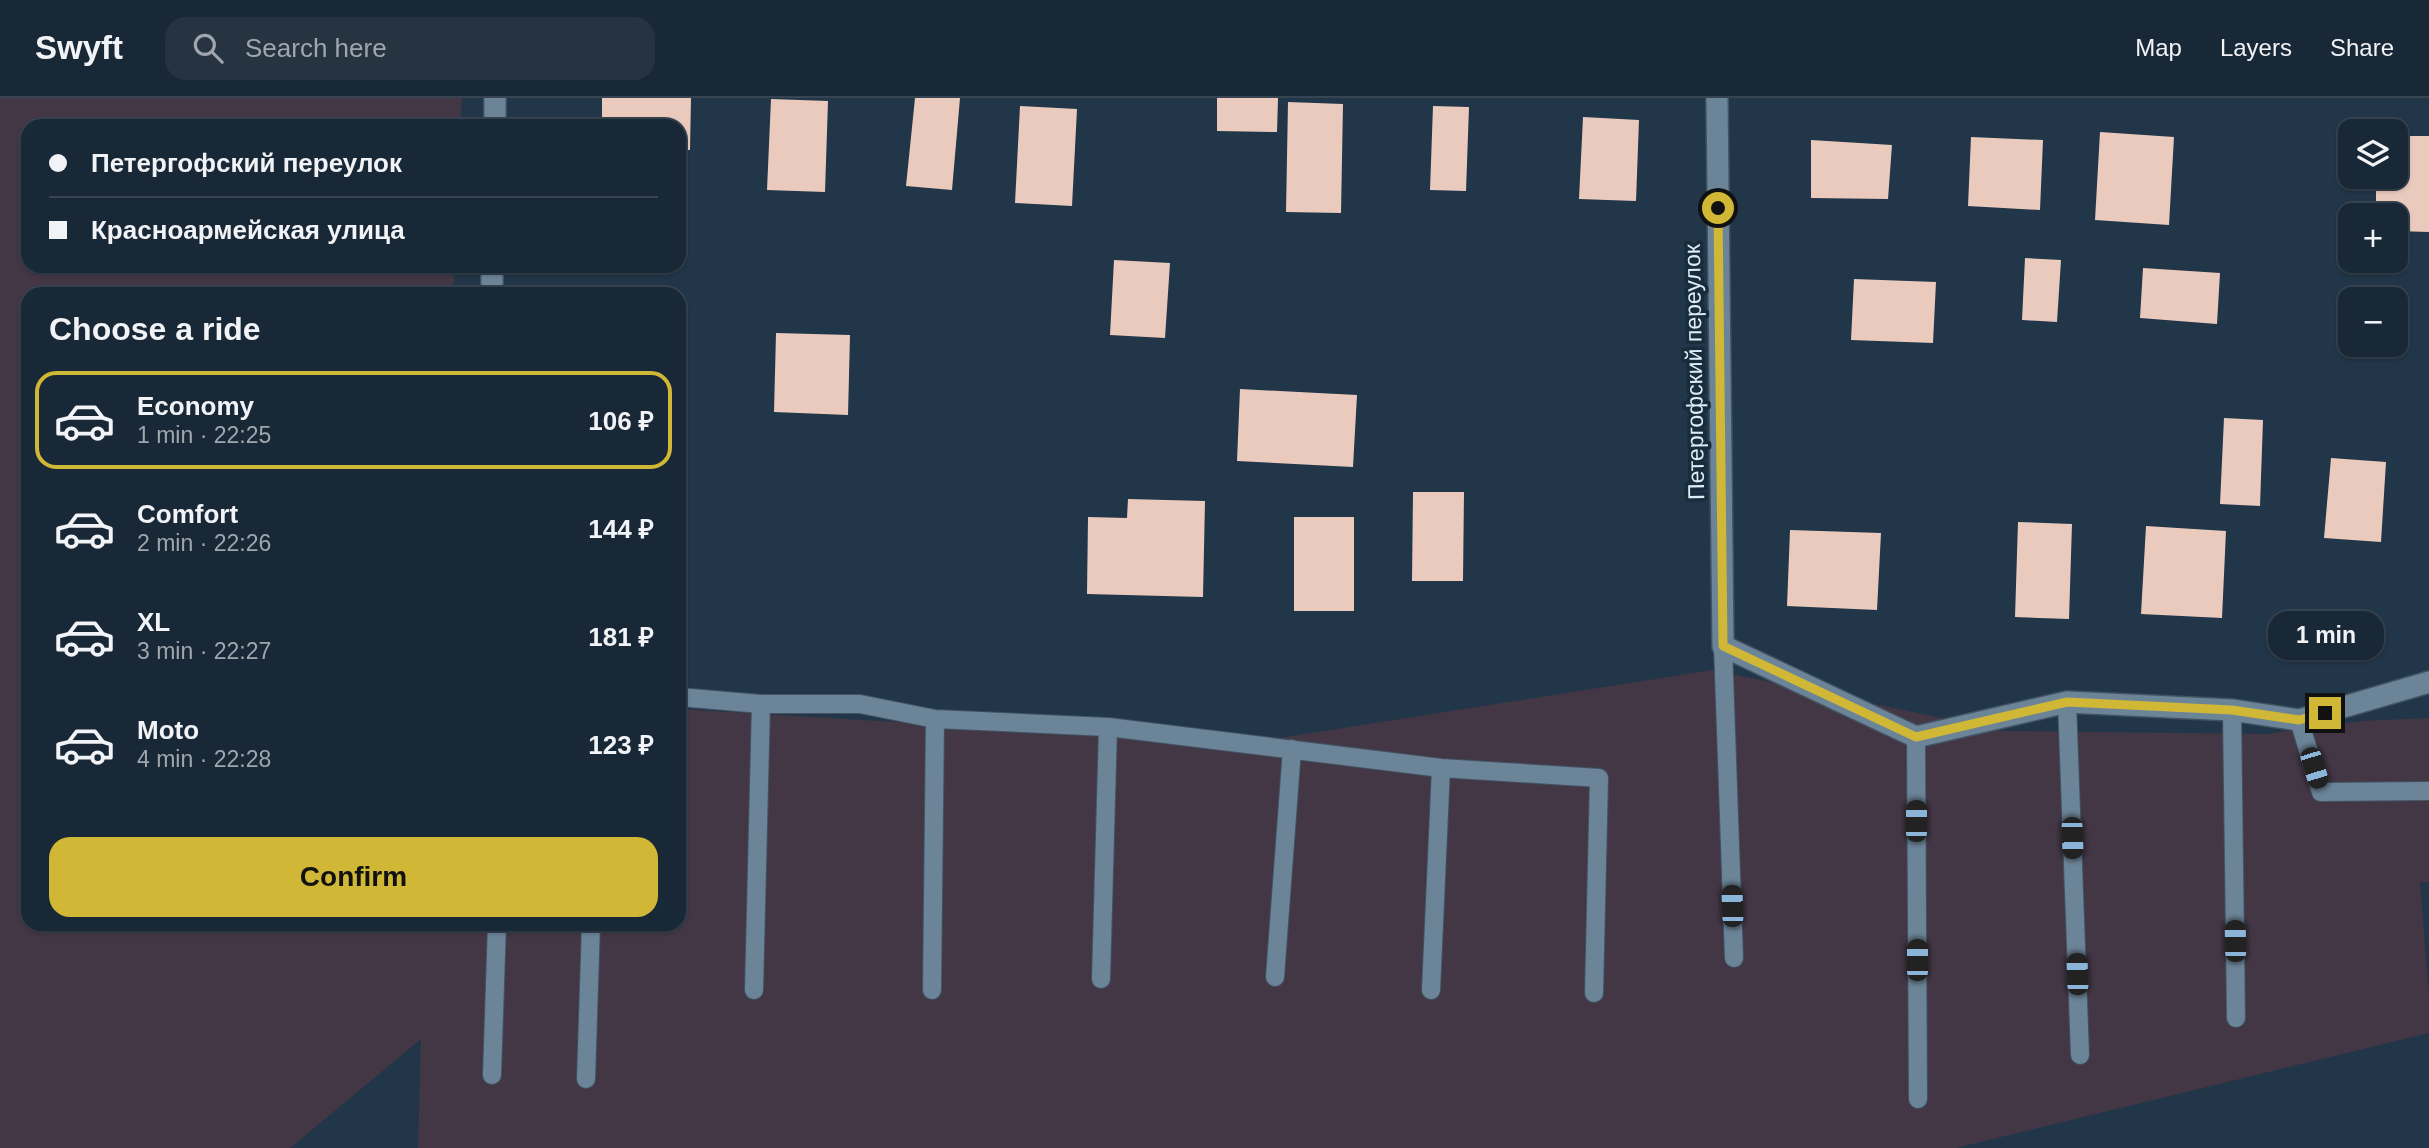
<!DOCTYPE html>
<html lang="en">
<head>
<meta charset="utf-8">
<style>
  :root { --surface:#192836; --page:#263442; --text:#f1f3f6; --muted:#9fa6ad; --line:#374451; --accent:#d0b736 }
  body { margin:0; font-family:Helvetica,sans-serif; background:var(--page); color:var(--text); height:100vh; display:flex; flex-direction:column; font-size:26px; white-space:nowrap }
  * { box-sizing:border-box; margin:0 }
  p { font-size:23px; color:var(--muted) }
  .icon { flex:none; width:38px; height:38px; fill:none; stroke:currentColor; stroke-width:2; stroke-linecap:round; stroke-linejoin:round }
  .map { position:relative; flex:1; overflow:hidden }
  .drawer { position:absolute; left:21px; top:189px; width:665px; height:644px; display:flex; flex-direction:column; background:var(--surface); border-radius:21px; box-shadow:0 2px 5px #0004,0 0 0 2px var(--line) }
  .drawer>* { flex:none }
  .hud { position:absolute; left:21px; top:21px; width:665px; height:154px; border-radius:21px; box-shadow:0 2px 5px #0004,0 0 0 2px var(--line); display:grid; align-content:center; height:154px; padding:0 28px; background:var(--surface) }
  .fabs { position:absolute; left:2338px; top:21px; display:grid; gap:14px }
  .fabs a { display:grid; place-items:center; width:70px; height:70px; border-radius:14px; background:var(--surface); box-shadow:0 2px 5px #0004,0 0 0 2px var(--line); font-size:35px }
  .end { position:absolute; width:32px; height:32px; margin:-16px; border:9px solid #d0b736; background:#111; box-shadow:0 0 0 4px #111 }
  .from { border-radius:50% }
  .bubble { position:absolute; height:49px; border-radius:21px; background:var(--surface); box-shadow:0 2px 5px #0004,0 0 0 2px var(--line); font-size:23px; font-weight:800; line-height:49px; text-align:center }
  .car { position:absolute; width:21px; height:42px; margin:-21px -10px; border-radius:9px; box-shadow:0 0 5px 2px #0007; background:linear-gradient(#222 24%,#8ab4d8 0 40%,#222 0 76%,#8ab4d8 0 86%,#222 0) }
  .hud b { display:flex; align-items:center; gap:24px; height:66px; font-size:26px }
  .hud b+b { border-top:2px solid var(--line) }
  .hud i { width:18px; height:18px; background:var(--text) }
  ul { padding:0; list-style:none }
  li { display:flex; align-items:center; gap:21px; height:98px; margin:0 14px 10px; padding:0 14px; border:4px solid transparent; border-radius:21px }
  li div { flex:1 }
  li b { display:block; font-size:26px }
  li em { font-style:normal; font-weight:800 }
  li.current { border-color:var(--accent) }
  li>.icon { width:63px; height:63px; stroke-width:1.5 }
  h2 { padding:0 28px; font-size:32px; line-height:84px }
  .action { display:flex; gap:14px; margin-top:auto; padding:14px 28px }
  .action a { flex:1; height:80px; border-radius:21px; background:var(--accent); color:#111; font-size:28px; font-weight:800; line-height:80px; text-align:center }
  header { display:flex; align-items:center; gap:42px; box-sizing:border-box; height:98px; padding:0 35px; background:var(--surface); border-bottom:2px solid var(--line) }
  header strong { font-size:33px }
  nav { display:flex; gap:38px; margin-inline-start:auto; font-size:24px }
  .search { width:490px; height:63px; background:var(--page); display:flex; align-items:center; gap:18px; box-sizing:border-box; padding:0 24px; border-radius:21px; color:var(--muted); font-size:26px }
  .map>svg:first-child { display:block }
</style>
</head>
<body>
<header>
<strong>Swyft</strong>
<div class="search"><svg class="icon" aria-label="search" viewBox="0 0 24 24"><circle cx="10" cy="10" r="6"/><path d="M15 15l6 6"/></svg>Search here</div>
<nav><a>Map</a><a>Layers</a><a>Share</a></nav>
</header>
<div class="map">
<svg width="2429" height="1050" viewBox="0 0 2429 1050">
  <rect width="100%" height="100%" fill="#213648"/>
  <path fill="#433745" d="M0,0H462L460,28H28V168H455L453,196H28V826H679V611L1247,645L1713,572L2003,633L2267,636L2361,623L2429,620V784H2420L2429,899V935L1956,1050H418L421,941L290,1050H0Z"/>
  <path fill="#ebcabe" d="M602,0H691L690,52H679V28H602Z
    M915,0H960L952,92L906,88Z
    M1217,0H1278L1277,34L1217,33Z
    M771,1L828,3L825,94L767,92Z
    M1288,4L1343,6L1341,115L1286,114Z
    M1020,8L1077,11L1072,108L1015,105Z
    M1433,8L1469,9L1466,93L1430,92Z
    M1583,19L1639,22L1636,103L1579,101Z
    M2100,34L2174,39L2169,127L2095,122Z
    M2396,38H2429V134L2396,133V117H2376V79H2396Z
    M1971,39L2043,42L2040,112L1968,108Z
    M1811,42L1892,47L1888,101L1811,100Z
    M2025,160L2061,162L2057,224L2022,222Z
    M1114,162L1170,165L1165,240L1110,237Z
    M2143,170L2220,175L2217,226L2140,220Z
    M1854,181L1936,184L1933,245L1851,242Z
    M776,235L850,237L848,317L774,314Z
    M1240,291L1357,297L1353,369L1237,363Z
    M2224,320L2263,322L2260,408L2220,406Z
    M679,337H684L681,384H679Z
    M2331,360L2386,364L2381,444L2324,440Z
    M1413,394H1464L1463,483H1412Z
    M1128,401L1205,403L1203,499L1087,496L1088,419L1127,420Z
    M1294,419H1354V513H1294Z
    M2018,424L2072,426L2069,521L2015,519Z
    M2146,428L2226,433L2222,520L2141,516Z
    M1790,432L1881,435L1877,512L1787,508Z"/>
  <g fill="none" stroke-linecap="round" stroke-linejoin="round">
    <g stroke="#415362" stroke-width="20">
      <path id="lane" d="M1723,548L1734,860
        M679,599L761,606H860L935,621L1108,629L1441,670L1599,680L1594,895
        M2067,604L2080,957
        M2232,612L2236,920
        M2299,622L2321,694L2429,693
        M1916,639L1918,1001
        M1275,879L1292,651
        M1101,881L1108,629
        M754,892L761,606
        M932,892L935,621
        M1431,892L1441,670
        M492,977L497,826
        M586,981L591,826"/>
    </g>
    <g stroke="#415362" stroke-width="24">
      <path id="street" d="M1717,0L1723,548L1916,639L2067,604L2232,612L2299,622L2429,584
        M495,28V0
        M492,196V168"/>
    </g>
    <use href="#lane" stroke="#6c8498" stroke-width="18"/>
    <use href="#street" stroke="#6c8498" stroke-width="21"/>
  </g>
  <g fill="none" stroke-linecap="round" stroke-linejoin="round">
    <path stroke="#d0b736" stroke-width="9" d="M1718,110L1723,548L1916,639L2067,604L2232,612L2299,622L2325,615"/>
  </g>
  <g text-anchor="middle" dominant-baseline="central" stroke-width="7" stroke-linejoin="round" paint-order="stroke">
    <g font-size="23" fill="#dfecf7" stroke="#172c3d">
      <text transform="translate(1694 274) rotate(-91)">Петергофский переулок</text>
    </g>
  </g>
</svg>
<div class="fabs">
<a><svg class="icon" aria-label="layers" viewBox="0 0 24 24"><path d="M12 4l9 5-9 5-9-5zM3 14l9 5 9-5"/></svg></a>
<a>+</a>
<a>−</a>
</div>
<i class="end from" style="left:1718px;top:110px"></i>
<i class="end" style="left:2325px;top:615px"></i>
<div class="bubble" style="left:2268px;top:513px;width:116px">1 min</div>
<i class="car" style="left:2314px;top:670px;rotate:163deg"></i>
<i class="car" style="left:1916px;top:723px;rotate:0deg"></i>
<i class="car" style="left:2072px;top:740px;rotate:178deg"></i>
<i class="car" style="left:1732px;top:808px;rotate:358deg"></i>
<i class="car" style="left:2235px;top:843px;rotate:359deg"></i>
<i class="car" style="left:1917px;top:862px;rotate:0deg"></i>
<i class="car" style="left:2077px;top:876px;rotate:358deg"></i>
<div class="hud">
<b><i class="from"></i>Петергофский переулок</b>
<b><i></i>Красноармейская улица</b>
</div>
<section class="drawer">
<h2>Choose a ride</h2>
<ul>
<li class="current"><svg class="icon" aria-label="car" viewBox="0 0 24 24"><path d="M5 17H2v-5l4-1 3-4h7l3 4 3 1v5h-3M9 17h6M6 11h13"/><circle cx="7" cy="17" r="2"/><circle cx="17" cy="17" r="2"/></svg><div><b>Economy</b><p>1 min · 22:25</p></div><em>106 ₽</em></li>
<li><svg class="icon" aria-label="car" viewBox="0 0 24 24"><path d="M5 17H2v-5l4-1 3-4h7l3 4 3 1v5h-3M9 17h6M6 11h13"/><circle cx="7" cy="17" r="2"/><circle cx="17" cy="17" r="2"/></svg><div><b>Comfort</b><p>2 min · 22:26</p></div><em>144 ₽</em></li>
<li><svg class="icon" aria-label="car" viewBox="0 0 24 24"><path d="M5 17H2v-5l4-1 3-4h7l3 4 3 1v5h-3M9 17h6M6 11h13"/><circle cx="7" cy="17" r="2"/><circle cx="17" cy="17" r="2"/></svg><div><b>XL</b><p>3 min · 22:27</p></div><em>181 ₽</em></li>
<li><svg class="icon" aria-label="car" viewBox="0 0 24 24"><path d="M5 17H2v-5l4-1 3-4h7l3 4 3 1v5h-3M9 17h6M6 11h13"/><circle cx="7" cy="17" r="2"/><circle cx="17" cy="17" r="2"/></svg><div><b>Moto</b><p>4 min · 22:28</p></div><em>123 ₽</em></li>
</ul>
<div class="action"><a>Confirm</a></div>
</section>
</div>
</body>
</html>
